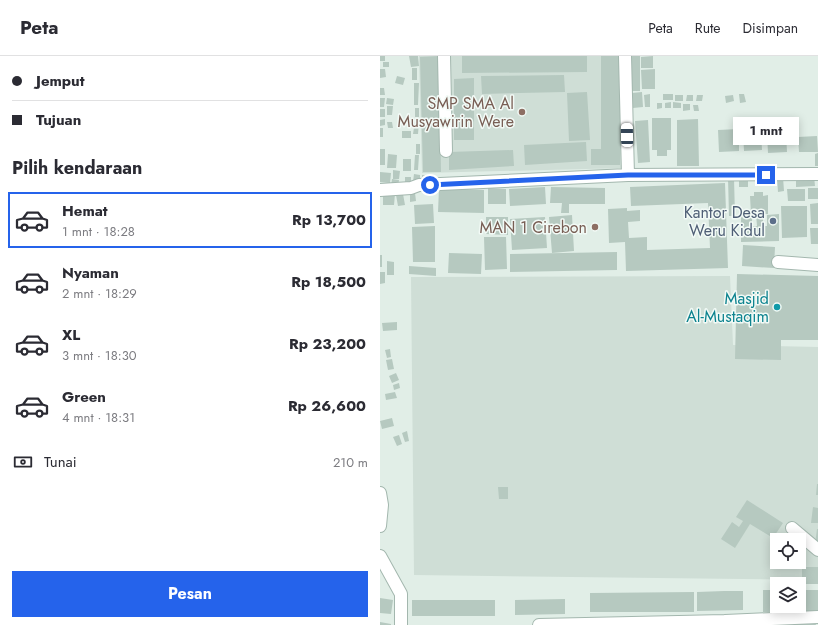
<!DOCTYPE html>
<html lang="id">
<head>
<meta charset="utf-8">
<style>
  :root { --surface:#fff; --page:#f7f7f7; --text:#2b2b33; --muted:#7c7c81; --line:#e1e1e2; --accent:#2563eb }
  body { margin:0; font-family:Jost,sans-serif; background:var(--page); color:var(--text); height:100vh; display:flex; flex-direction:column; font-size:15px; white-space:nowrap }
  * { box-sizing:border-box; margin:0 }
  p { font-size:13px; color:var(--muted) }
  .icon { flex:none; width:22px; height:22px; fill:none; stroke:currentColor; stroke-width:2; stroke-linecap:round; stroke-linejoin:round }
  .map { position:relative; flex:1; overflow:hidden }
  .sheet { display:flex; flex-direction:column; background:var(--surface); width:380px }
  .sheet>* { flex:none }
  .guide { display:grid; align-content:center; height:88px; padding:0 12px; background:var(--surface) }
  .controls { position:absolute; left:390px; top:477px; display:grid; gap:8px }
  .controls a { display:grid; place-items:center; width:36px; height:36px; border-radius:0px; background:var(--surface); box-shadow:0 2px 10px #0003; font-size:20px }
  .end { position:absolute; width:18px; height:18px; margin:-9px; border:5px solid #2563eb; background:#fff; box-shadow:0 0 0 2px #fff }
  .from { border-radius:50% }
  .bubble { position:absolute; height:28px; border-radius:0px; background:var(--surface); box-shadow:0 2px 10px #0003; font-size:13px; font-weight:700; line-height:28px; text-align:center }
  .car { position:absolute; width:12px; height:24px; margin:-12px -6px; border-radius:5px; box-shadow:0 0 3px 1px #0007; background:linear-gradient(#fff 24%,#345 0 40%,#fff 0 76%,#345 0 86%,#fff 0) }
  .guide b { display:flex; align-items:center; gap:14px; height:38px; font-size:15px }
  .guide b+b { border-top:1px solid var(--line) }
  .guide i { width:10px; height:10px; background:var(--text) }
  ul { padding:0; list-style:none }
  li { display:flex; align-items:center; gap:12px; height:56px; margin:0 8px 6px; padding:0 4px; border:2px solid transparent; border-radius:0px }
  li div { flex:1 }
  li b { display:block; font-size:15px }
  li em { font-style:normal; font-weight:700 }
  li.selected { border-color:var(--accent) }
  li>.icon { width:36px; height:36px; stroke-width:1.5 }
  h2 { padding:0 12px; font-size:18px; line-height:48px }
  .pay { display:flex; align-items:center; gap:10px; height:44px; padding:0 12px; font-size:15px }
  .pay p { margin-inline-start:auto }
  .primary-button { display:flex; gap:8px; margin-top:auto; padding:8px 12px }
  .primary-button a { flex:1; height:46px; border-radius:0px; background:var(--accent); color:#fff; font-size:16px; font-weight:700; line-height:46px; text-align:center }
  header { display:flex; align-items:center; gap:24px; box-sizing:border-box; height:56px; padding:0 20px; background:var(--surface); border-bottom:1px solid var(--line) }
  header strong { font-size:19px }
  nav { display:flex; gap:22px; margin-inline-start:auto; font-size:14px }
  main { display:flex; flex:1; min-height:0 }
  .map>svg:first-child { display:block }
</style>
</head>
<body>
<header>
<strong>Peta</strong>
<nav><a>Peta</a><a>Rute</a><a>Disimpan</a></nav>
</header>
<main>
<section class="sheet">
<div class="guide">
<b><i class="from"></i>Jemput</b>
<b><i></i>Tujuan</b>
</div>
<h2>Pilih kendaraan</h2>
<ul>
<li class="selected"><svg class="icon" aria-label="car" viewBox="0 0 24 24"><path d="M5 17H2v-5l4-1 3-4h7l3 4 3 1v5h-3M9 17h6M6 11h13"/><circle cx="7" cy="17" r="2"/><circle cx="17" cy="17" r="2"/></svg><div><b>Hemat</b><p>1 mnt · 18:28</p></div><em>Rp 13,700</em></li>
<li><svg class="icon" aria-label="car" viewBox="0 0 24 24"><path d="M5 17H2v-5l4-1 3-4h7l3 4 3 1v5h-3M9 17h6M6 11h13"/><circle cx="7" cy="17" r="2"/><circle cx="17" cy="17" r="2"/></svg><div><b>Nyaman</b><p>2 mnt · 18:29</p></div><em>Rp 18,500</em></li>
<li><svg class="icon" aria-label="car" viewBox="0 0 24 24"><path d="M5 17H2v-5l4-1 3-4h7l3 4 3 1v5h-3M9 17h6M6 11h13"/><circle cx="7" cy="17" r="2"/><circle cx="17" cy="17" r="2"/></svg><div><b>XL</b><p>3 mnt · 18:30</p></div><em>Rp 23,200</em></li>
<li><svg class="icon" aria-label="car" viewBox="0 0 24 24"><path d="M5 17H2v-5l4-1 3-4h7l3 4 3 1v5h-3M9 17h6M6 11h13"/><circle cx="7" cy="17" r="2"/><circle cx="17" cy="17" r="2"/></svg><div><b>Green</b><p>4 mnt · 18:31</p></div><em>Rp 26,600</em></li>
</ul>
<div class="pay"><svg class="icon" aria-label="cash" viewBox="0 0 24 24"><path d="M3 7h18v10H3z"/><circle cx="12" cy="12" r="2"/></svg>Tunai<p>210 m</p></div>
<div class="primary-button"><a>Pesan</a></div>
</section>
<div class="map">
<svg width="438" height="569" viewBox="0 0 438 569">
  <rect width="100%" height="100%" fill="#e1eee7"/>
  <path fill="#cfded6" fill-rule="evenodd" d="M39,0H243L245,112L42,117Z
    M350,220L353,289L438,291V524L34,519L31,221ZM397,484H419V506H397Z"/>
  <path fill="#b6c9c0" d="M0,0H5V5H0Z
    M29,0H38L39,10L31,11Z
    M59,0L61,116H43L40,1Z
    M82,0H207V16L82,17Z
    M221,0H240V109H211V93H221Z
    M251,0H260V35H251Z
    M273,0V12H261V1Z
    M3,6H9V11H3Z
    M32,12H37V24H32Z
    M0,13H5L6,21L0,22Z
    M275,13V33H262L261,14Z
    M184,19L185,36L102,38L101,20Z
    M17,20L25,22L23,29L15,27Z
    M94,22V84H74V23Z
    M34,27H39L38,49H34Z
    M0,32H4L5,39H0Z
    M207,36L210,84L189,85L187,37Z
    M262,36L263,51L253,52L252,37Z
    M270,38V51H265L264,39Z
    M283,38H293V44H283Z
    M359,38H364L366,46L360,47Z
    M295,39H303V45H295Z
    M307,39H313V45H306Z
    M317,39H323L322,45H316Z
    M353,39L354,45L346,47L345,40Z
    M0,42H5L4,51H0Z
    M7,42L14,43L13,49L6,48Z
    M291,46V52H285V47Z
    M293,46L301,47V52H293Z
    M277,47H282V52L277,53Z
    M303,48H310V54L303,55Z
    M313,49H318L319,55H314Z
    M7,50H13L12,59H7Z
    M35,52H39V61H35Z
    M0,53H5V61H0Z
    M272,62H291V94H287V100H277V94H272Z
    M5,63V69L0,70V64Z
    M318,63L319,110H297V64Z
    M268,64L270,106L258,107L255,65Z
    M35,65L39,66L38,78H33Z
    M7,66H12L13,72H8Z
    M0,72H3V81H0Z
    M359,73V95L339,96L338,74Z
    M22,75H31V82H22Z
    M381,76L382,94L364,95L363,77Z
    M406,76L407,96L388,97L387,78Z
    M437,80L438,96H419L418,81Z
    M206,86L207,105L145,109L144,89Z
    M36,88H40V98H36Z
    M0,93H5V109H0Z
    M133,94L134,110L69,114V96Z
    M438,97V110H435V98Z
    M8,98L17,99L16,112H7Z
    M35,99H39L38,114H34Z
    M23,103H31V115H23Z
    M13,114L20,115L19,123H13Z
    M0,116L11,117L10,127L0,126Z
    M34,118L40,119V126H33Z
    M42,119H52L51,128L42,127Z
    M434,120L435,130L416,131V121Z
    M25,121H31V127H25Z
    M403,121L404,135L398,136L397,122Z
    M348,122H354L355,160H349Z
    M12,123L19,124L18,132L11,131Z
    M359,124H368V131H359Z
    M345,127L348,212L246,215L245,186L229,187L228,153L247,152V155L260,154V165L248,166L249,182L267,181V194L330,192L328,147L251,150L250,131Z
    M165,131L166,148L130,150L129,133Z
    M171,131L225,132V148H189V157H181L182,147H170Z
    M59,132L104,134V157L58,156Z
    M108,132L126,133V148H108Z
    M428,132H438V143H428Z
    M407,133H425V145H408Z
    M374,136H383V140L388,139V158H383V170H387V159L399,158V185L361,186V159H372V170H377L376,158H371L370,140H374Z
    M30,137H35L36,145L30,146Z
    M3,138H15L14,149H3Z
    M23,138L25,149L18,150L16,139Z
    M438,147V168H431L430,148Z
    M53,148L54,167L35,168L34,149Z
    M401,150H427V181L402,182Z
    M192,159L194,195L172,197L169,161Z
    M106,161H128V179L106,178Z
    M165,161L167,192L132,194L130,163Z
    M55,170V206H33L32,171Z
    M430,172H438V188H431Z
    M104,181H126L127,213L105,214Z
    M363,189L395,191L394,212L362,210Z
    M237,196V214L130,216V198Z
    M69,197L102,198L101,218L68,217Z
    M0,199H2V211H0Z
    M7,205L14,206V219H7Z
    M29,210L56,212V220L29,218Z
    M0,216H5V227L0,228Z
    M357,218L438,220V284H401V304L355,303Z
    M17,266V274L3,275L2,267Z
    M10,293L11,301L7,302L5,294Z
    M12,303L14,313L8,314L6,304Z
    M16,317L19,324L12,327L9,320Z
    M19,327L20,332L14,334L13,329Z
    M15,336L17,342L6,344L5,338Z
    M12,362L14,370L2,373L0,365Z
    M27,375L29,385L25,386L22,377Z
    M19,379L22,388L17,390L13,381Z
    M437,428H438V439H436Z
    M118,431H128V443H119Z
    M367,444L403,467L393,482L370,468L355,492L341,483L352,466L359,471L363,465L356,461Z
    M433,451L438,452V467H431Z
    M437,473H438V488H435Z
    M422,511H438V528H422Z
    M383,534H397V550H419V534H438V556H383Z
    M344,535H363V554L317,555V536Z
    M314,536V556H210V537Z
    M0,542L13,544L11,558L0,557Z
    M185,543V558L135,559V544Z
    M32,544H115V560H32Z
    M409,563L435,566L436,569H409Z
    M0,566L11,568V569H0Z"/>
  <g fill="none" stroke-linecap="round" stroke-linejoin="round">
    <g stroke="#a3b7ae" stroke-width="14">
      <path id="minor" d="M64,0L66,95
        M245,0L248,119
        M0,134L31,132L39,129L248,119L438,118
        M398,206L438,209
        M0,437L2,449L0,470
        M412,472L438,494
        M0,500L21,538V569
        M345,565L438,561
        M159,569L345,565V569"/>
    </g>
    <use href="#minor" stroke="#fff" stroke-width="12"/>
  </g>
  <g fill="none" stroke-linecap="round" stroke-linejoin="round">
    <path stroke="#2563eb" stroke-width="5" d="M50,129L248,119H386"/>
  </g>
  <g fill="#8d6e63" stroke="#f2faf6" stroke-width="1.5">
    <circle cx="142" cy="56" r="4"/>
    <circle cx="215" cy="171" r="4"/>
  </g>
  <circle fill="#5c6f8a" stroke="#f2faf6" stroke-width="1.5" cx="393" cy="165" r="4"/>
  <circle fill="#0f9aa8" stroke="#f2faf6" stroke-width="1.5" cx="397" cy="251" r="4"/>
  <g text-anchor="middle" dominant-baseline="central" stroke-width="3" stroke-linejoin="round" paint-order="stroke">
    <g font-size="16" fill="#785e54" stroke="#f2faf6" text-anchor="end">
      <text x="134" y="47">SMP SMA Al<tspan x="134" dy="18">Musyawirin Were</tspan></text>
      <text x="207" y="171">MAN 1 Cirebon</text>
    </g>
    <g font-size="16" fill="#4e5e75" stroke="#f2faf6" text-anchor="end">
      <text x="385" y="156">Kantor Desa<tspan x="385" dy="18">Weru Kidul</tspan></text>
    </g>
    <g font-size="16" fill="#0d838f" stroke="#f2faf6" text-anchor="end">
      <text x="389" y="242">Masjid<tspan x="389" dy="18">Al-Mustaqim</tspan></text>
    </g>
  </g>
</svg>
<div class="controls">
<a><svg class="icon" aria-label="locate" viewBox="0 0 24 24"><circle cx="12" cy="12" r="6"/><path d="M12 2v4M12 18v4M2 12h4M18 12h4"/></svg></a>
<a><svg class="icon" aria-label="layers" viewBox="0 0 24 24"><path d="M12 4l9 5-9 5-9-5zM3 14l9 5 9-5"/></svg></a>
</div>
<i class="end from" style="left:50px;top:129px"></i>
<i class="end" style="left:386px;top:119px"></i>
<div class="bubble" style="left:353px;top:61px;width:66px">1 mnt</div>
<i class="car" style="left:247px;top:79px;rotate:359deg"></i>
</div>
</main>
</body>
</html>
